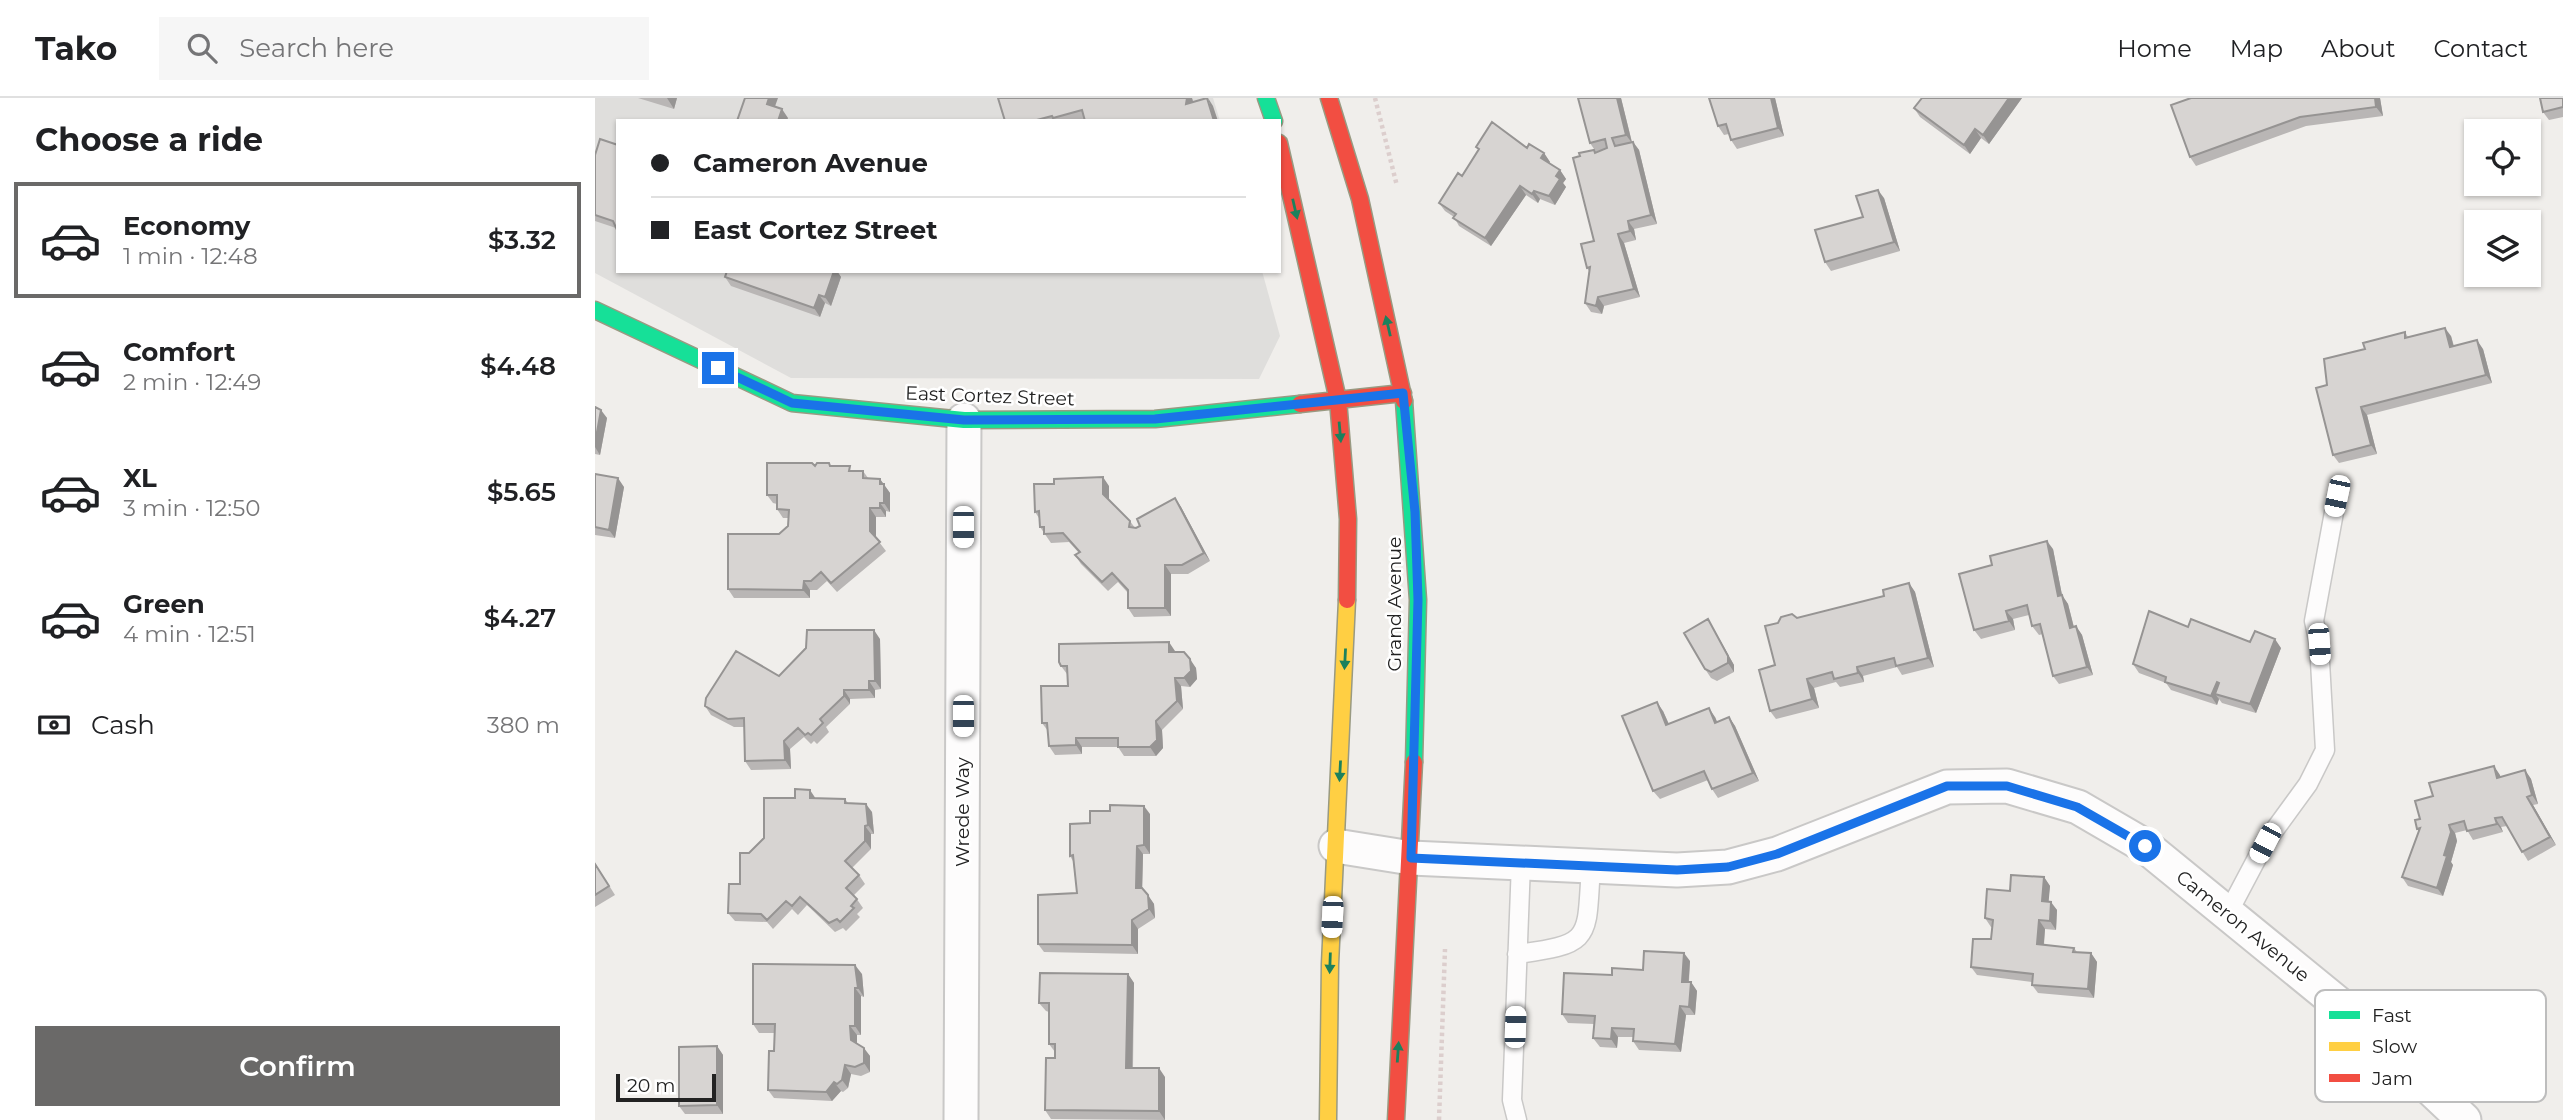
<!DOCTYPE html>
<html lang="en">
<head>
<meta charset="utf-8">
<style>
  :root { --surface:#fff; --page:#f6f6f6; --text:#202124; --muted:#757577; --line:#e0e0e0; --accent:#6a6968 }
  body { margin:0; font-family:Montserrat,sans-serif; background:var(--page); color:var(--text); height:100vh; display:flex; flex-direction:column; font-size:26px; white-space:nowrap }
  * { box-sizing:border-box; margin:0 }
  p { font-size:23px; color:var(--muted) }
  .icon { flex:none; width:38px; height:38px; fill:none; stroke:currentColor; stroke-width:2; stroke-linecap:round; stroke-linejoin:round }
  .map { position:relative; flex:1; overflow:hidden }
  .panel { display:flex; flex-direction:column; background:var(--surface); width:595px }
  .panel>* { flex:none }
  .guide { position:absolute; left:21px; top:21px; width:665px; height:154px; border-radius:0px; box-shadow:0 2px 5px #0004; display:grid; align-content:center; height:154px; padding:0 35px; background:var(--surface) }
  .buttons { position:absolute; left:1869px; top:21px; display:grid; gap:14px }
  .buttons a { display:grid; place-items:center; width:77px; height:77px; border-radius:0px; background:var(--surface); box-shadow:0 2px 5px #0004; font-size:35px }
  .scale { position:absolute; left:21px; bottom:18px; width:100px; box-sizing:border-box; padding-left:7px; border:4px solid #222; border-top:0; font-size:19px; line-height:24px; white-space:nowrap; color:#222; -webkit-text-stroke:5px #fff; paint-order:stroke }
  .end { position:absolute; width:32px; height:32px; margin:-16px; border:9px solid #1a73e8; background:#fff; box-shadow:0 0 0 4px #fff }
  .from { border-radius:50% }
  .car { position:absolute; width:21px; height:42px; margin:-21px -10px; border-radius:9px; box-shadow:0 0 5px 2px #0007; background:linear-gradient(#fff 24%,#345 0 40%,#fff 0 76%,#345 0 86%,#fff 0) }
  .guide b { display:flex; align-items:center; gap:24px; height:66px; font-size:26px }
  .guide b+b { border-top:2px solid var(--line) }
  .guide i { width:18px; height:18px; background:var(--text) }
  ul { padding:0; list-style:none }
  li { display:flex; align-items:center; gap:21px; height:116px; margin:0 14px 10px; padding:0 21px; border:4px solid transparent; border-radius:0px }
  li div { flex:1 }
  li b { display:block; font-size:26px }
  li em { font-style:normal; font-weight:600 }
  li.selected { border-color:var(--accent) }
  li>.icon { width:63px; height:63px; stroke-width:1.5 }
  h2 { padding:0 35px; font-size:32px; line-height:84px }
  .pay { display:flex; align-items:center; gap:18px; height:77px; padding:0 35px; font-size:26px }
  .pay p { margin-inline-start:auto }
  .primary-button { display:flex; gap:14px; margin-top:auto; padding:14px 35px }
  .primary-button a { flex:1; height:80px; border-radius:0px; background:var(--accent); color:#fff; font-size:28px; font-weight:600; line-height:80px; text-align:center }
  header { display:flex; align-items:center; gap:42px; box-sizing:border-box; height:98px; padding:0 35px; background:var(--surface); border-bottom:2px solid var(--line) }
  header strong { font-size:33px }
  nav { display:flex; gap:38px; margin-inline-start:auto; font-size:24px }
  .search { width:490px; height:63px; background:var(--page); display:flex; align-items:center; gap:18px; box-sizing:border-box; padding:0 24px; border-radius:0px; color:var(--muted); font-size:26px }
  main { display:flex; flex:1; min-height:0 }
  .map>svg:first-child { display:block }
</style>
</head>
<body>
<header>
<strong>Tako</strong>
<div class="search"><svg class="icon" aria-label="search" viewBox="0 0 24 24"><circle cx="10" cy="10" r="6"/><path d="M15 15l6 6"/></svg>Search here</div>
<nav><a>Home</a><a>Map</a><a>About</a><a>Contact</a></nav>
</header>
<main>
<section class="panel">
<h2>Choose a ride</h2>
<ul>
<li class="selected"><svg class="icon" aria-label="car" viewBox="0 0 24 24"><path d="M5 17H2v-5l4-1 3-4h7l3 4 3 1v5h-3M9 17h6M6 11h13"/><circle cx="7" cy="17" r="2"/><circle cx="17" cy="17" r="2"/></svg><div><b>Economy</b><p>1 min · 12:48</p></div><em>$3.32</em></li>
<li><svg class="icon" aria-label="car" viewBox="0 0 24 24"><path d="M5 17H2v-5l4-1 3-4h7l3 4 3 1v5h-3M9 17h6M6 11h13"/><circle cx="7" cy="17" r="2"/><circle cx="17" cy="17" r="2"/></svg><div><b>Comfort</b><p>2 min · 12:49</p></div><em>$4.48</em></li>
<li><svg class="icon" aria-label="car" viewBox="0 0 24 24"><path d="M5 17H2v-5l4-1 3-4h7l3 4 3 1v5h-3M9 17h6M6 11h13"/><circle cx="7" cy="17" r="2"/><circle cx="17" cy="17" r="2"/></svg><div><b>XL</b><p>3 min · 12:50</p></div><em>$5.65</em></li>
<li><svg class="icon" aria-label="car" viewBox="0 0 24 24"><path d="M5 17H2v-5l4-1 3-4h7l3 4 3 1v5h-3M9 17h6M6 11h13"/><circle cx="7" cy="17" r="2"/><circle cx="17" cy="17" r="2"/></svg><div><b>Green</b><p>4 min · 12:51</p></div><em>$4.27</em></li>
</ul>
<div class="pay"><svg class="icon" aria-label="cash" viewBox="0 0 24 24"><path d="M3 7h18v10H3z"/><circle cx="12" cy="12" r="2"/></svg>Cash<p>380 m</p></div>
<div class="primary-button"><a>Confirm</a></div>
</section>
<div class="map">
<svg width="1968" height="1022" viewBox="0 0 1968 1022">
  <rect width="100%" height="100%" fill="#f0eeeb"/>
  <path fill="#dfdedc" d="M0,0H618L625,23H23V173H667L685,238L664,281L196,280L0,175Z"/>
  <g fill="none" stroke-linecap="round" stroke-linejoin="round">
    <g stroke="#c9c8c7" stroke-width="21">
      <path id="lane" d="M1633,815L1670,745L1713,686L1730,652L1724,546L1719,523L1742,398
        M922,856C999,846 991,841 996,768
        M922,1022L917,1002L926,765"/>
    </g>
    <g stroke="#c9c8c7" stroke-width="37">
      <path id="street" d="M741,748L816,760L1082,772L1133,769L1182,756L1352,689L1412,688L1483,709L1550,748L1762,921L1869,1022
        M366,1022L369,322"/>
    </g>
    <g stroke="#999a82" stroke-width="19">
      <path id="fast" d="M671,0L679,23
        M0,212L197,305L369,322L560,321L705,306
        M809,303L823,502L819,664"/>
    </g>
    <g stroke="#999a82" stroke-width="19">
      <path id="slow" d="M733,1022L735,866L752,502"/>
    </g>
    <g stroke="#999a82" stroke-width="19">
      <path id="jam" d="M734,0L765,101L809,303
        M684,45L743,302L753,421L752,502
        M705,306L808,295
        M801,1022L819,664"/>
    </g>
    <path stroke="#dccecd" stroke-width="4.5" stroke-dasharray="3.5 3.5" stroke-linecap="butt" d="M780,0L802,88
      M844,1022L850,851"/>
    <use href="#lane" stroke="#fdfcfc" stroke-width="18"/>
    <use href="#street" stroke="#fdfcfc" stroke-width="33"/>
    <use href="#fast" stroke="#16e098" stroke-width="16"/>
    <use href="#slow" stroke="#ffcf43" stroke-width="16"/>
    <use href="#jam" stroke="#f24e42" stroke-width="16"/>
  </g>
  <path fill="#b9b6b5" d="M43,0H82L79,11Z
    M403,0H597L598,4L618,8L485,23H410Z
    M983,0H1026L1037,44H1038L1044,52L1062,126L1039,131L1041,142L1029,145L1045,199L1009,208L1007,216L996,214L990,205L994,173L992,170L999,143L1001,55L1006,52L1001,54L995,45Z
    M1180,0L1189,38L1142,51L1136,42L1134,36L1129,37L1123,28Z
    M1327,0H1427L1394,46L1386,40L1375,56L1325,19L1319,10Z
    M1785,0L1788,18L1711,28L1601,68L1595,59L1576,7Z
    M1968,0V19L1954,22L1948,14Z
    M881,49L932,50L949,55L955,64L954,65L965,72L971,81L968,85L971,89L960,107L945,101L943,105L931,97L896,148L864,128L859,119L850,113L844,105L867,78L884,52Z
    M0,57L21,130L0,123Z
    M1289,100L1305,153L1236,173L1230,164L1268,119Z
    M132,173H242L246,179L236,208L230,205L225,219L136,188L130,179Z
    M1810,234L1813,239L1856,238L1859,248L1888,251L1897,285L1772,317L1782,356L1744,365L1738,357L1732,287L1770,251Z
    M0,309L12,320L5,357L0,356Z
    M234,365L236,368L258,373H268L273,380L285,381L295,395V414L291,413V419H281V440L291,453L242,494L232,483L222,492H215V500H139L133,491L184,436L193,428L194,420H188L182,411V406L178,405L172,397L220,368Z
    M0,376L29,389L20,440L0,437Z
    M514,388V402L535,423L540,430L545,428L580,400L586,409L615,463L593,476H576V518L539,519L533,510V495L523,484L513,493L486,466L480,457L484,455L474,444L456,445L445,429L444,420L440,414Z
    M1458,451L1467,497L1473,506L1479,529L1481,528L1487,537L1498,577L1464,586L1458,578L1448,536L1444,537L1437,528L1434,517L1418,521L1420,532L1386,541L1379,532Z
    M1314,485L1320,494L1339,569L1307,577L1302,569L1268,578L1269,584L1245,589L1241,584L1219,590L1224,610L1181,621L1175,613L1180,567L1202,520L1289,498Z
    M1113,521L1139,567V574L1122,583L1116,580L1110,571Z
    M1593,529L1655,544L1686,550L1661,615L1627,605L1624,601L1622,607L1576,592L1571,585L1544,575L1538,566Z
    M285,541L286,591L280,592V600L255,601V606L231,629L234,634L222,646L219,643L216,646L209,639L195,651L196,671L156,672L150,663L149,629H139L116,617L110,608L184,578Z
    M580,553L601,570L602,581L595,589L586,588L588,611L567,632L568,650L561,658H529L523,649H487V656L460,657L454,648L453,633L447,625L473,588L472,576L466,568Z
    M1068,613L1074,626L1120,619L1122,624L1134,619L1140,628L1164,683L1123,700L1117,691L1113,682L1065,701L1058,693Z
    M1930,672L1936,681L1943,706L1938,707L1961,747L1933,763L1912,728L1906,729L1908,734L1878,742L1872,732L1860,735L1862,743L1856,764L1858,767L1848,798L1813,788L1807,779L1824,734L1822,731L1838,698L1905,677V679Z
    M221,700L250,701L253,705L277,714L279,736H276V751L257,770L264,777L270,786L259,797L268,810L262,816L265,819L251,833L248,830L240,834L212,807L203,817L197,811L178,831L172,824L140,823L133,815L145,786L154,755Z
    M555,716V756H548L547,790L559,806L560,820L543,831V856L449,854L443,846L482,795L478,763L475,758L495,725Z
    M0,765L20,797L0,809Z
    M1449,779L1455,788L1453,803L1462,812L1461,832L1450,831L1449,847L1479,850L1482,854L1496,855L1502,864L1499,900L1443,895L1437,887V884L1382,877L1376,869L1396,841L1397,829H1396L1390,820Z
    M1095,863L1094,884H1096L1102,893L1100,917H1091L1086,954L1044,952L1038,943V939H1023L1022,950L1005,949L998,940L999,926L973,925L967,916L1017,877Z
    M267,876L269,899L266,898V937H262V945L275,958V974L266,978L256,976L253,990L248,994L246,993L237,1003L179,1000L173,992L179,953V935H164L158,926Z
    M533,876L539,885L538,970L570,979V1022L456,1021L450,1012L460,960V954L454,946V914L451,913L444,905Z
    M122,948L128,957V1016H90L84,1008Z"/>
  <path fill="#969493" d="M72,0H82L79,11Z
    M174,0H183L178,14L172,6Z
    M592,0H597L599,7L591,6Z
    M613,0L618,8L623,23H619Z
    M1022,0H1026L1037,45L1031,37Z
    M1176,0H1180L1189,38L1183,30Z
    M1414,0H1427L1394,46L1388,37Z
    M1780,0H1785L1788,18L1781,9Z
    M187,11L193,20L192,23H183Z
    M1380,31L1386,40L1375,56L1369,47Z
    M1038,44L1044,52L1062,126L1056,117Z
    M949,55L955,64L952,69L946,60Z
    M965,72L971,81L968,85L971,89L960,107L954,98L961,78Z
    M925,88L931,97L896,148L890,140Z
    M1283,92L1289,100L1305,153L1299,144Z
    M939,93L945,101L943,105L937,96Z
    M1033,123L1039,131L1041,142L1035,133Z
    M1023,136L1029,145L1045,199L1039,191Z
    M237,173H242L246,179L236,208L230,199Z
    M224,197L230,205L225,219L219,210Z
    M1003,199L1009,208L1007,216L1001,208Z
    M1850,230L1856,238L1861,258L1855,249Z
    M1882,242L1888,251L1897,285L1891,277Z
    M1766,309L1772,317L1782,356L1776,347Z
    M6,312L12,320L5,357L0,349V345Z
    M508,379L514,388V405L508,396Z
    M23,380L29,389L20,440L14,432Z
    M285,381L295,395V414L289,405Z
    M580,400L586,409L615,463L609,455Z
    M285,405L291,413V419L285,410Z
    M275,410L281,419V442L275,433Z
    M1452,443L1458,451L1467,497L1473,506L1481,538L1475,530L1463,498Z
    M570,467L576,476V518L570,510Z
    M209,483L215,492V500L208,492Z
    M1314,485L1320,494L1339,569L1333,560Z
    M1411,513L1418,521L1420,532L1414,523Z
    M1113,521L1139,567V574L1133,565Z
    M1481,528L1487,537L1498,577L1492,569Z
    M279,532L285,541L286,591L280,583Z
    M1680,541L1686,550L1661,615L1655,606Z
    M574,544L580,553V563L574,554Z
    M595,561L601,570L602,581L595,589L589,580Z
    M1262,569L1268,578L1269,584L1263,575Z
    M580,580L586,588L588,611L582,603Z
    M1212,581L1219,590L1224,610L1217,601Z
    M274,583L280,592V600L274,592Z
    M1622,584L1628,593L1620,596L1624,601L1622,607L1616,598Z
    M249,592L255,601V606L249,598Z
    M1062,604L1068,613L1078,636L1071,627Z
    M1114,610L1120,619L1126,633L1120,625Z
    M1134,619L1140,628L1164,683L1158,675Z
    M561,623L567,632L568,650L561,658L555,649Z
    M481,640L487,649V656L481,647Z
    M189,643L195,651L196,671L190,662Z
    M1899,668L1905,677L1908,688L1902,680Z
    M1930,672L1936,681L1943,706L1937,697Z
    M215,692L221,701L215,700Z
    M1932,699L1938,707L1961,747L1955,739Z
    M271,706L277,714L279,736L273,727Z
    M549,708L555,716V756L549,747Z
    M1900,720L1906,729L1908,734L1902,726Z
    M1854,727L1860,735L1862,743L1856,764L1858,767L1848,798L1842,790Z
    M270,728L276,736V751L270,743Z
    M542,748L548,756L547,799L541,790Z
    M1449,779L1455,788L1453,811L1447,803Z
    M553,797L559,806L560,820L554,811Z
    M1456,804L1462,812L1461,832L1455,823Z
    M537,822L543,831V856L537,847Z
    M1444,822L1450,831L1448,855L1442,846Z
    M1089,855L1095,863L1093,892L1087,884Z
    M1496,855L1502,864L1499,900L1493,891Z
    M260,867L267,876L269,899L263,890Z
    M533,876L539,885L537,978L531,970Z
    M1096,884L1102,893L1100,917L1094,909Z
    M260,890L266,898V937L260,928Z
    M1085,908L1091,917L1086,954L1080,946Z
    M255,928L262,937V950L256,942Z
    M1017,930L1023,939L1022,950L1016,941Z
    M122,948L128,957V1016L122,1007Z
    M269,950L275,958V974L269,965Z
    M250,967L256,976L253,990L247,982Z
    M564,970L570,979V1022L564,1013Z
    M239,984L246,993L237,1003L231,994Z"/>
  <path fill="#d7d4d2" stroke="#969493" stroke-width="2" d="M150,0H174L172,6L187,11L183,23H142Z
    M403,0H592L591,6L612,0L619,23H490L487,12L458,20L457,18L438,23H410Z
    M983,0H1022L1031,37L1017,40L1020,48L1038,44L1056,117L1033,123L1035,133L1023,136L1039,191L1003,199L1001,208L990,205L995,169L992,170L986,146L999,143L978,60L985,58L984,55L999,52L1000,55L1012,50L1010,41L995,45Z
    M1114,0H1176L1183,30L1136,42L1131,26L1123,28Z
    M1327,0H1414L1388,37L1380,31L1369,47L1319,10Z
    M1596,0H1780L1781,9L1705,19L1595,59L1576,7Z
    M1945,0H1968V9L1948,14Z
    M897,24L932,50L934,46L949,55L946,60L965,72L961,78L965,81L954,98L939,93L937,96L925,88L890,140L858,120L861,116L844,105L863,75L867,78L884,51L881,49Z
    M5,41L23,47V134L18,123L0,117V57Z
    M1283,92L1299,144L1230,164L1220,132L1268,119L1261,98Z
    M132,173H239L230,199L224,197L219,210L130,179Z
    M1850,230L1855,249L1882,242L1891,277L1766,309L1776,347L1738,357L1721,290L1732,287L1729,261L1770,251L1768,245L1810,234V240Z
    M0,309L6,312L0,345Z
    M172,365H217L220,368L222,365H234L235,368H255L254,373H268V380L285,381V386H289V405H285V410H275V433L285,444L236,485L226,474L216,483H209L208,492L133,491V436H184L193,428L194,412L182,411V397H172Z
    M0,376L23,380L14,432L0,429Z
    M508,379V396L535,423L534,429L541,430L545,428L542,421L580,400L609,455L587,467H570V510H533V492L517,475L507,484L480,457L485,454L468,435L449,436V429H445L444,413L440,414L439,386H459V381Z
    M1452,443L1463,498L1467,497L1475,530L1481,528L1492,569L1458,578L1445,526L1437,528L1432,507L1411,513L1414,523L1379,532L1364,476L1397,467L1395,458Z
    M1314,485L1333,560L1301,568L1299,560L1262,569L1263,575L1239,581L1237,574L1212,581L1217,601L1175,613L1164,572L1180,567L1170,528L1183,525L1186,519L1197,516L1202,520L1289,498L1288,492Z
    M1554,513L1593,529L1596,521L1655,544L1660,533L1680,541L1655,606L1620,596L1624,585L1622,584L1616,598L1570,584L1571,579L1538,566Z
    M1113,521L1133,558V565L1116,574L1110,571L1089,535Z
    M212,532H279L280,583H274V592H249V598L225,621L228,625L216,637L213,635L210,637L203,630L189,643L190,662L150,663L149,620L133,621L110,608L111,600L141,553L184,578L211,550Z
    M574,544V554H589L595,561L596,573L589,580H580L582,603L561,623L562,642L555,649H523V640H481V647L454,648L452,625H447L446,588H473L472,568H466L464,564V546Z
    M1062,604L1071,627L1114,610L1120,625L1134,619L1158,675L1117,691L1109,673L1058,693L1027,618Z
    M1899,668L1902,680L1930,672L1937,697L1932,699L1955,739L1927,754L1907,719L1900,720L1902,726L1872,733L1869,723L1854,727L1856,734L1849,757L1852,758L1842,790L1807,779L1825,730L1822,731L1820,722L1825,721L1820,703L1838,698L1834,685Z
    M200,691L215,692V700L250,701V705L271,706L273,727L270,728V743L250,763L264,777L251,790L262,801L256,808L259,810L245,824L242,821L234,825L205,799L197,808L191,803L172,822L166,816L133,815L134,786H145V755H154L169,740V700H200Z
    M515,707L549,708V747L542,748L541,790H547L553,797L554,811L537,822V847L443,846V797L482,795L478,757L475,758V726L495,725V713H515Z
    M0,766L14,788L0,797Z
    M1416,777L1449,779L1447,803L1456,804L1455,823L1444,822L1442,846L1479,850L1478,854L1496,855L1493,891L1437,887L1438,876L1376,869L1378,841H1396L1398,822L1390,820L1392,791L1415,793Z
    M1049,853L1089,855L1087,884H1096L1094,909L1085,908L1080,946L1038,943L1039,931L1017,930L1016,941L998,940L1000,918L967,916L969,875L1017,877V870L1048,872Z
    M158,866L260,867L263,890H260V928H255L256,942L269,950V965L260,969L250,967L247,982L242,986L239,984L231,994L173,992L174,953H179L180,926H158Z
    M445,875L533,876L531,970H564V1013L450,1012L451,960H460V946H454V905H444Z
    M122,948V1007L84,1008V949Z"/>
  <defs><path id="oneway-solid" d="M-6-.8H1V-3.2L6.5 0L1 3.2V.8H-6Z" transform="scale(1.75)"/></defs>
  <g fill="#1c815d">
    <use href="#oneway-solid" transform="translate(700 111) rotate(77)"/>
    <use href="#oneway-solid" transform="translate(793 228) rotate(-103)"/>
    <use href="#oneway-solid" transform="translate(745 334) rotate(85)"/>
    <use href="#oneway-solid" transform="translate(750 561) rotate(93)"/>
    <use href="#oneway-solid" transform="translate(745 673) rotate(93)"/>
    <use href="#oneway-solid" transform="translate(735 865) rotate(92)"/>
    <use href="#oneway-solid" transform="translate(803 954) rotate(-86)"/>
  </g>
  <g fill="none" stroke-linecap="round" stroke-linejoin="round">
    <path stroke="#1a73e8" stroke-width="9" d="M123,270L197,305L369,322L560,321L808,295L820,414L823,502L816,760L1082,772L1133,769L1182,756L1352,688H1412L1482,709L1550,748"/>
  </g>
  <g text-anchor="middle" dominant-baseline="central" stroke-width="5" stroke-linejoin="round" paint-order="stroke">
    <g font-size="19" fill="#222" stroke="#fff">
      <text transform="translate(395 298) rotate(2)">East Cortez Street</text>
      <text transform="translate(799 506) rotate(-90)">Grand Avenue</text>
      <text transform="translate(367 714) rotate(-90)">Wrede Way</text>
      <text transform="translate(1648 828) rotate(39)">Cameron Avenue</text>
    </g>
  </g>
  <rect x="1720" y="892" width="231" height="112" rx="10" fill="#fff" stroke="#bdbdbd" stroke-width="2"/>
  <rect x="1734" y="913" width="31" height="8" fill="#16e098"/>
  <rect x="1734" y="944" width="31" height="9" fill="#ffcf43"/>
  <rect x="1734" y="976" width="31" height="8" fill="#f24e42"/>
  <g font-size="19" fill="#222">
    <text x="1777" y="924">Fast</text>
    <text x="1777" y="955">Slow</text>
    <text x="1777" y="987">Jam</text>
  </g>
</svg>
<div class="buttons">
<a><svg class="icon" aria-label="locate" viewBox="0 0 24 24"><circle cx="12" cy="12" r="6"/><path d="M12 2v4M12 18v4M2 12h4M18 12h4"/></svg></a>
<a><svg class="icon" aria-label="layers" viewBox="0 0 24 24"><path d="M12 4l9 5-9 5-9-5zM3 14l9 5 9-5"/></svg></a>
</div>
<div class="scale">20 m</div>
<i class="end from" style="left:1550px;top:748px"></i>
<i class="end" style="left:123px;top:270px"></i>
<i class="car" style="left:1742px;top:398px;rotate:192deg"></i>
<i class="car" style="left:368px;top:429px;rotate:180deg"></i>
<i class="car" style="left:1724px;top:546px;rotate:176deg"></i>
<i class="car" style="left:368px;top:618px;rotate:180deg"></i>
<i class="car" style="left:1670px;top:745px;rotate:208deg"></i>
<i class="car" style="left:737px;top:819px;rotate:183deg"></i>
<i class="car" style="left:920px;top:929px;rotate:2deg"></i>
<div class="guide">
<b><i class="from"></i>Cameron Avenue</b>
<b><i></i>East Cortez Street</b>
</div>
</div>
</main>
</body>
</html>
